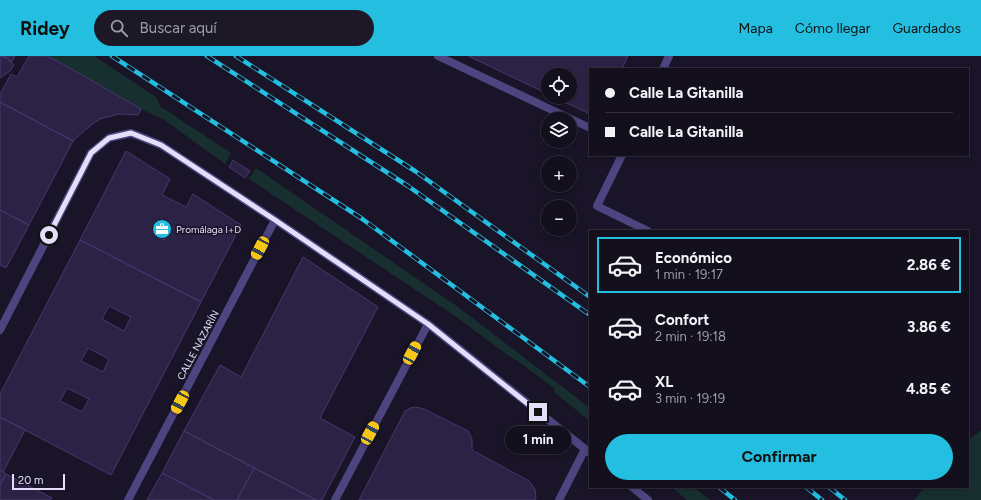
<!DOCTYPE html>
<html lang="es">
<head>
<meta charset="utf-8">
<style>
  :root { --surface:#130f1d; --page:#1c1826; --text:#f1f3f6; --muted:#9d9ca4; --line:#322f3b; --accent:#24bee1 }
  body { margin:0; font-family:Figtree,sans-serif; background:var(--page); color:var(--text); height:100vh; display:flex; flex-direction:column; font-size:15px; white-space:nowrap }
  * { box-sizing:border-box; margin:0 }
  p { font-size:13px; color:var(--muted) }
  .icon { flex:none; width:22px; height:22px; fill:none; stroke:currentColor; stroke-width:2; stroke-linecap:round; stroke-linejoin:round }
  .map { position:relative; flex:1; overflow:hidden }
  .side { position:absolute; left:589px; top:174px; width:380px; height:258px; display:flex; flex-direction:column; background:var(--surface); border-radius:0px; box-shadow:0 2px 6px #0003,0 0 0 1px var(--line) }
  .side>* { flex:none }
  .top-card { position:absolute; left:589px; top:12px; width:380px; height:88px; border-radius:0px; box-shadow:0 2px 6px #0003,0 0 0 1px var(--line); display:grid; align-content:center; height:88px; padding:0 16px; background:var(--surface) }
  .tools { position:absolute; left:541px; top:12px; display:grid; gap:8px }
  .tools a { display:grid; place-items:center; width:36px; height:36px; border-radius:50%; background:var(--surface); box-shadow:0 2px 6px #0003,0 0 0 1px var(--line); font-size:20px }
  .scale { position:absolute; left:12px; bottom:10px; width:53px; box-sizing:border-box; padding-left:4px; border:2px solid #e4defa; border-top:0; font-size:11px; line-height:14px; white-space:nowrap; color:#e4defa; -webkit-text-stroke:3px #191427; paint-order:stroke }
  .end { position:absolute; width:18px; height:18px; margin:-9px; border:5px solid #e4defa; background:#111; box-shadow:0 0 0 2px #111 }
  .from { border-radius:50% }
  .bubble { position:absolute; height:28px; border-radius:14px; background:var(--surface); box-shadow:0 2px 6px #0003,0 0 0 1px var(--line); font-size:13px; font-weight:700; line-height:28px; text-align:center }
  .car { position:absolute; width:12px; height:24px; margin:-12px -6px; border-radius:5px; box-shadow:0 0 3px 1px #0007; background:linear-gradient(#f5c518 24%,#345 0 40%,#f5c518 0 76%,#345 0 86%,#f5c518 0) }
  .top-card b { display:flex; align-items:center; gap:14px; height:38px; font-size:15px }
  .top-card b+b { border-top:1px solid var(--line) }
  .top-card i { width:10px; height:10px; background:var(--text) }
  ul { padding:7px 0 0; list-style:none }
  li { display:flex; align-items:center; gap:12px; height:56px; margin:0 8px 6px; padding:0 8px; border:2px solid transparent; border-radius:0px }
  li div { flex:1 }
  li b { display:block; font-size:15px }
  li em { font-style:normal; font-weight:700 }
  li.on { border-color:var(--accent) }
  li>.icon { width:36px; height:36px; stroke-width:1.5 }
  .primary-button { display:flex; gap:8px; margin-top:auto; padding:8px 16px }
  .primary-button a { flex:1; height:46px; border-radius:24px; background:var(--accent); color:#111; font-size:16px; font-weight:700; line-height:46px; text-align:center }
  header { display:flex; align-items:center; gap:24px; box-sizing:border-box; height:56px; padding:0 20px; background:var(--accent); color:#111 }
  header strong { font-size:19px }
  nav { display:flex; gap:22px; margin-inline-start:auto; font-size:14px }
  .search { width:280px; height:36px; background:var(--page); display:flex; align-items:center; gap:10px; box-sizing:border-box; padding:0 14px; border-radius:22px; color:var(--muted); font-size:15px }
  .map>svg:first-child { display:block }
</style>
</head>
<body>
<header>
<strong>Ridey</strong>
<div class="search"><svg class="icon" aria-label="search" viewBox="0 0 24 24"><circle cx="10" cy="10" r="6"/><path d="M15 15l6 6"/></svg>Buscar aquí</div>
<nav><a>Mapa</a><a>Cómo llegar</a><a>Guardados</a></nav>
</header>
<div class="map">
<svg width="981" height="444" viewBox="0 0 981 444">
  <rect width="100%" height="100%" fill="#191427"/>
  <path fill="#182f30" d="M47,0H94L156,41L161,51L231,97L225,108L163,63L141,53L61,7Z
    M256,112L458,251L590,352V365L555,337L554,332L519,306L509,300L455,260L249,123Z
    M981,374V444H914L925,431H968V385Z
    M671,431H693L710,444H687Z"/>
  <path fill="#2c2245" stroke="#47376e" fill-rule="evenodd" d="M0,0L7,2L14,9L10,15L0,22Z
    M2,0H15L11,7L7,2Z
    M29,0H47L61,7L141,53L138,59L119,58L100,63L91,69L73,85L0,46V38L11,18L17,21Z
    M468,0H628L622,13H590V58L554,41H570V19H548V38Z
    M0,46L73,85L29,169L0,154Z
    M126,95L170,123L162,139L186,151L193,138L241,169L201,246L80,184ZM163,167L171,171L164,184L156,180Z
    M233,104L250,115L245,122L229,111Z
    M0,154L29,169L6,212L0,209Z
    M80,184L201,246L111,419L0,361V338ZM109,250L131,261L124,275L102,263ZM88,292L109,303L103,316L81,305ZM67,332L89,343L82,356L60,345Z
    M303,201L378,251L320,362L355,381L322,444H316L184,375L220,309L241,321Z
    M416,351L424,353L468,375L472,383V394L529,425L535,433L536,441L535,444H359L405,355L410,352Z
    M0,361L25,374L3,416L0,414Z
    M184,375L254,412L237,444H214L162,417Z
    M254,412L316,444H237Z
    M0,414L6,418L0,429Z
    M162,417L214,444H147Z
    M6,418L52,442L50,444H0V429Z"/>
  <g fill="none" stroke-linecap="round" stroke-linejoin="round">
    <path stroke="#4c4580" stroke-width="8" d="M438,0L590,72
      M663,13L669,0
      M622,99L597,150L648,175"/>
    <path stroke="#4c4580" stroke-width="8" d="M0,274L91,97L109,82L131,77L161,89L275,164L428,268L590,397
      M632,431L648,444
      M128,444L275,164
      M335,444L428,268
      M559,444L585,393"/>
    <g stroke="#24bee1" stroke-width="4.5">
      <path id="rail" d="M112,0L361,162L590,331
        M207,0L408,130L590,259
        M236,0L415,115L590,241
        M719,431L735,444
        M806,431L822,444
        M829,431L845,444"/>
    </g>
    <use href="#rail" stroke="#191427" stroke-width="3" stroke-dasharray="9" stroke-linecap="butt"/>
  </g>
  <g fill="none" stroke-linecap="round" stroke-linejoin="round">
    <path stroke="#e4defa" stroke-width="5" d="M49,179L91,97L109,82L131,77L161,89L275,164L428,268L538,356"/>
  </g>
  <defs>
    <g id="office-disc" transform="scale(1)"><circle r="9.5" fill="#24bee1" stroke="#191427"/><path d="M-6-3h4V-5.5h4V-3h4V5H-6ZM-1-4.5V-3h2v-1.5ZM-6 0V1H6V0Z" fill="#fff"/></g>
  </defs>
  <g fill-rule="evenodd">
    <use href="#office-disc" x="162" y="173"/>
  </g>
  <g text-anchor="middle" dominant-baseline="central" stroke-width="3" stroke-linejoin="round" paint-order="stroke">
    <g font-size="10" fill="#e4defa" stroke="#191427" text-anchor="start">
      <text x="176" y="173">Promálaga I+D</text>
    </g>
    <g font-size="10" fill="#e4defa" stroke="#191427">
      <text transform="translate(198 289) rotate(-62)">CALLE NAZARÍN</text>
    </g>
  </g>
</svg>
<div class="tools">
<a><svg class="icon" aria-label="locate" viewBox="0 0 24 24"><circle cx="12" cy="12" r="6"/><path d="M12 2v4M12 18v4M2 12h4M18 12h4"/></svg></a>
<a><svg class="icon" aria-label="layers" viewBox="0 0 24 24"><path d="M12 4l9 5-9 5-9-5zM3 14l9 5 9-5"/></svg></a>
<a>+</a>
<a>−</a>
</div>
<div class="scale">20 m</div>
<i class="end from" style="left:49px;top:179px"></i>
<i class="end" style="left:538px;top:356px"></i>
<div class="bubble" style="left:505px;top:370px;width:66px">1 min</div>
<i class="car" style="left:260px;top:192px;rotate:208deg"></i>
<i class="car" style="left:412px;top:297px;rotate:28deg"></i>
<i class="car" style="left:180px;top:346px;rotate:208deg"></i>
<i class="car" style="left:370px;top:377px;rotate:28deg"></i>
<div class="top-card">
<b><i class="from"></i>Calle La Gitanilla</b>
<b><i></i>Calle La Gitanilla</b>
</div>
<section class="side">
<ul>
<li class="on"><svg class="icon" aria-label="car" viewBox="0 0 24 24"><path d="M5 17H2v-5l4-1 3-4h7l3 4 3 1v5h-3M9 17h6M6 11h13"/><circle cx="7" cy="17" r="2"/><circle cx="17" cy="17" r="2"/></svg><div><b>Económico</b><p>1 min · 19:17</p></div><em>2.86 €</em></li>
<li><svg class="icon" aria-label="car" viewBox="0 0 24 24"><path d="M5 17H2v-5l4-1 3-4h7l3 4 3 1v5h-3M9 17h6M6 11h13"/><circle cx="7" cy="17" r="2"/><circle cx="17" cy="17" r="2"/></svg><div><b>Confort</b><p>2 min · 19:18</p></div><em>3.86 €</em></li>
<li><svg class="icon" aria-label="car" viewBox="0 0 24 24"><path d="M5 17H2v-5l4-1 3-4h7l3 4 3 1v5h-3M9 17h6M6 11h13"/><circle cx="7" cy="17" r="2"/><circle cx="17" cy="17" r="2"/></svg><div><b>XL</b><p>3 min · 19:19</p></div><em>4.85 €</em></li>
</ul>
<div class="primary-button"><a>Confirmar</a></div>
</section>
</div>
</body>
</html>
